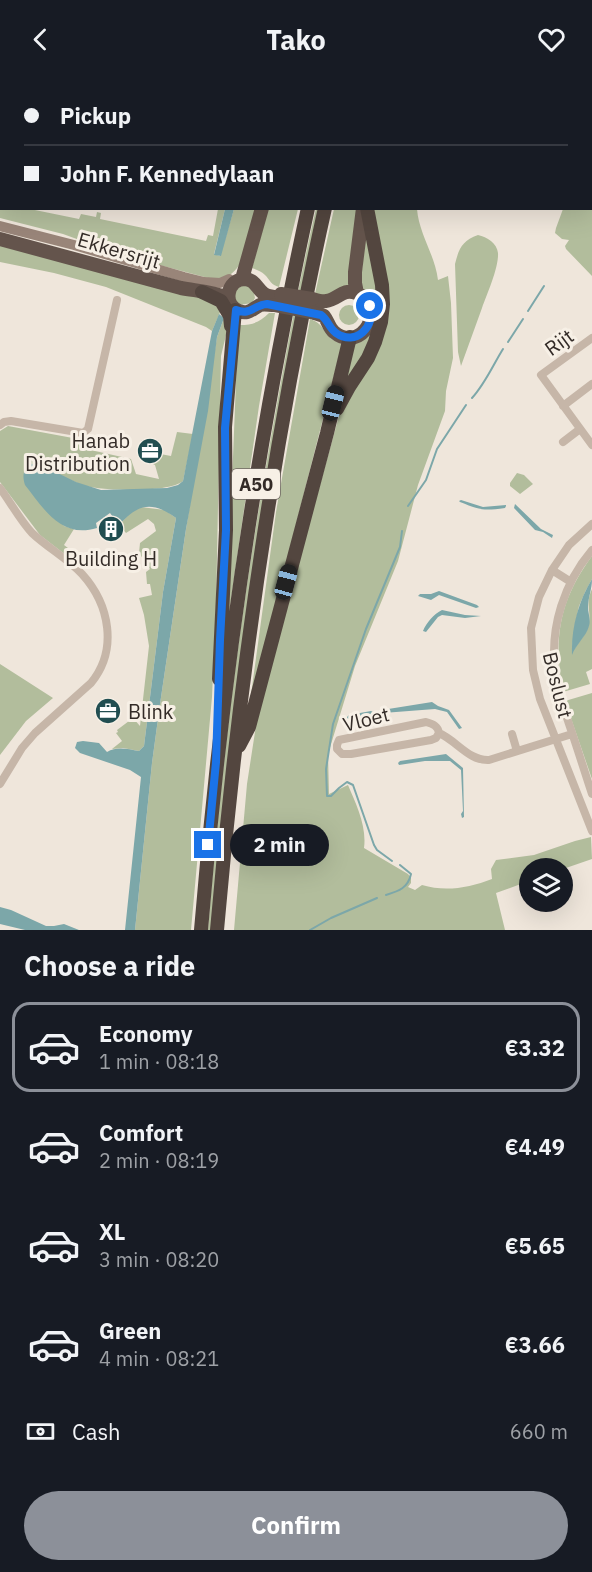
<!DOCTYPE html>
<html lang="en">
<head>
<meta charset="utf-8">
<style>
  :root { --surface:#171b24; --page:#20242c; --text:#f1f3f6; --muted:#9ea1a6; --line:#363941; --accent:#8c9099 }
  body { margin:0; font-family:"IBM Plex Sans",sans-serif; background:var(--page); color:var(--text); height:100vh; display:flex; flex-direction:column; font-size:22px; white-space:nowrap }
  * { box-sizing:border-box; margin:0 }
  p { font-size:20px; color:var(--muted) }
  .icon { flex:none; width:33px; height:33px; fill:none; stroke:currentColor; stroke-width:2; stroke-linecap:round; stroke-linejoin:round }
  .map { position:relative; height:852px; overflow:hidden }
  .panel { display:flex; flex-direction:column; background:var(--surface); flex:1 }
  .panel>* { flex:none }
  .top-card { position:absolute; left:0px; top:0px; width:592px; height:132px; box-shadow:0 6px 24px #0002; display:grid; align-content:center; height:132px; padding:0 24px; background:var(--surface) }
  .fabs { position:absolute; left:519px; top:780px; display:grid; gap:12px }
  .fabs a { display:grid; place-items:center; width:54px; height:54px; border-radius:50%; background:var(--surface); box-shadow:0 6px 24px #0002; font-size:30px }
  .end { position:absolute; width:27px; height:27px; margin:-14px; border:8px solid #1a73e8; background:#fff; box-shadow:0 0 0 3px #fff }
  .from { border-radius:50% }
  .bubble { position:absolute; height:42px; border-radius:21px; background:var(--surface); box-shadow:0 6px 24px #0002; font-size:20px; font-weight:800; line-height:42px; text-align:center }
  .car { position:absolute; width:18px; height:36px; margin:-18px -9px; border-radius:8px; box-shadow:0 0 4px 2px #0007; background:linear-gradient(#222 24%,#8ab4d8 0 40%,#222 0 76%,#8ab4d8 0 86%,#222 0) }
  .top-card b { display:flex; align-items:center; gap:21px; height:57px; font-size:22px }
  .top-card b+b { border-top:2px solid var(--line) }
  .top-card i { width:15px; height:15px; background:var(--text) }
  ul { padding:0; list-style:none }
  li { display:flex; align-items:center; gap:18px; height:90px; margin:0 12px 9px; padding:0 12px; border:3px solid transparent; border-radius:18px }
  li div { flex:1 }
  li b { display:block; font-size:22px }
  li em { font-style:normal; font-weight:800 }
  li.active { border-color:var(--accent) }
  li>.icon { width:54px; height:54px; stroke-width:1.5 }
  h2 { padding:0 24px; font-size:27px; line-height:72px }
  .pay { display:flex; align-items:center; gap:15px; height:66px; padding:0 24px; font-size:22px }
  .pay p { margin-inline-start:auto }
  .button { display:flex; gap:12px; margin-top:auto; padding:12px 24px }
  .button a { flex:1; height:69px; border-radius:36px; background:var(--accent); color:#fff; font-size:24px; font-weight:800; line-height:69px; text-align:center }
  header { display:flex; justify-content:space-between; align-items:center; height:78px; padding:0 24px; background:var(--surface); font-size:27px; font-weight:800 }
  .map>svg:first-child { display:block }
</style>
</head>
<body>
<header><svg class="icon" aria-label="back" viewBox="0 0 24 24"><path d="M15 5l-7 7 7 7"/></svg>Tako<svg class="icon" aria-label="heart" viewBox="0 0 24 24"><path d="M12 20l-8-8c-3-5 5-10 8-4 3-6 11-1 8 4z"/></svg></header>
<div class="map">
<svg width="592" height="852" viewBox="0 0 592 852">
  <rect width="100%" height="100%" fill="#efe6db"/>
  <path fill="#b2bd9c" d="M591,92L592,93V198L566,171L565,168L569,162L562,161L555,155L556,150L563,131L591,130Z
    M0,124L1,125L2,130L30,131L79,141L81,136L96,139L97,134L101,135L100,141L206,163L208,157L213,158L218,131H225L214,176L220,178L234,131H257C252,151 247,190 226,199C222,201 216,201 212,201L118,176L63,156L0,140Z
    M268,131H298L279,209C271,207 270,202 265,197C261,193 257,192 252,190Z
    M316,131H321L307,191L214,852H208C221,683 243,515 273,348C286,275 299,203 316,131Z
    M334,131H360L350,209L325,218L315,216Z
    M372,131H417C419,156 435,177 438,202L448,198L451,225L453,280L446,313L445,333L418,407L398,483L355,588L328,676L329,716L348,707C356,726 367,748 364,770L408,796L411,800V805L408,809L415,812L422,807C445,814 469,810 492,801L491,791L496,782L534,777L575,763L591,759L592,781L563,791L530,790L529,803L496,815L505,852H234L247,706L259,628L342,327L378,265Z
    M367,140L379,207L372,263L337,326L354,264L370,254L360,212Z
    M478,157C487,159 497,165 498,175C499,189 487,216 482,230C475,249 468,269 461,288L458,274L455,186C459,170 462,163 478,157Z
    M0,165L213,222L221,232L212,253L206,249L106,209L54,195L0,184Z
    M245,207L249,209L254,215L255,220L252,225L239,227C231,220 234,209 245,207Z
    M339 237a10 10 0 1 1 20 0a10 10 0 1 1-20 0Z
    M269,235H275L259,328L226,556L237,278L240,247C253,247 260,244 269,235Z
    M224,240L227,253L221,278L216,529L212,619L191,852H135L152,685L160,626L186,451L217,259Z
    M310,241C326,246 323,259 342,266L249,631L276,434Z
    M8,348L89,363L95,373L131,381L136,396L159,401L155,387L153,386L155,375L171,378L177,354L193,356L183,403C169,415 104,413 86,408C70,403 54,394 39,386L64,448L74,451L64,467L89,486L85,490L80,488L40,457L0,404V353Z
    M517,395L524,397L533,406L520,416L510,408V405Z
    M141,429L165,432L176,440L163,514L144,668L139,673L123,670L112,671L122,663L116,655L118,654L117,652L133,640L140,648L149,568L144,537L139,520L152,517L150,506H147L146,494L150,491L139,475L140,465L156,453L154,446L148,441L126,455L119,447L131,434Z
    M592,478V501L586,512L579,528L575,547L572,569L575,570C580,562 588,554 589,545C591,531 585,526 592,511V591L586,594L590,606L563,614C553,561 559,523 592,478Z
    M0,586L53,620L26,643L0,677Z
    M592,615V701L565,623Z"/>
  <path fill="#7ca7a9" d="M225,131H234L221,178L214,177Z
    M219,236L224,240L217,259L208,333L186,451L160,626L152,685L135,852H125L141,699L130,692L80,675L75,670L77,664L83,663L99,665L107,674C117,668 128,671 139,673L144,668L163,514L176,440C152,423 139,425 119,447L110,435L96,445L97,450C61,461 44,431 25,407C22,397 23,392 31,386H39L76,404L101,412L167,410L178,407L183,403L212,253Z
    M461,422L483,429L506,427V428L505,430C483,433 480,432 460,424L459,423Z
    M515,426L541,451L553,457L552,460L543,454L535,452L514,430Z
    M592,501C592,512 588,519 588,529C588,535 591,542 589,548C586,559 576,566 572,577C571,551 578,524 592,501Z
    M439,513L477,527L479,529L476,530L439,517L431,522L418,518L420,516H431Z
    M442,532L465,537L481,538L465,540L442,537L438,539L426,554L423,553C426,545 434,536 442,532Z
    M432,624L438,628L449,632L462,650L459,651L447,634L435,631L383,635L382,632Z
    M371,633L373,634L374,637L371,639L347,645L345,641L349,637Z
    M446,676L463,690L464,739L462,740L461,736L463,733L461,692L450,683H425L399,687L398,685L400,683Z
    M0,829L11,832L46,848H54L64,846L79,852H25L0,846Z"/>
  <g fill="none" stroke-linecap="round" stroke-linejoin="round">
    <path stroke="#7ca7a9" stroke-width="2" d="M534,0V2
      M591,67L592,68
      M528,233L544,208
      M508,264L523,241
      M472,320C485,306 493,287 503,271
      M408,428L426,402L437,371L466,327
      M392,783L377,772L374,767L353,707L347,704L339,710L331,718H327L326,691L333,646L366,551L400,469L402,453
      M386,817C399,813 408,810 411,796L400,787
      M310,852L331,840L377,820"/>
    <path stroke="#c6b6a8" stroke-width="8" d="M592,260L541,297L592,367
      M563,328L592,306
      M0,347L4,344L11,343L83,355L88,351L117,222
      M563,364L580,351
      M0,410C11,425 20,442 32,455C48,470 68,481 82,496C110,527 118,572 91,605L35,655L22,670L0,706
      M592,446L569,467L552,492L539,519L531,550L533,592L540,621L592,753
      M592,472C564,505 550,549 555,592C557,610 563,628 569,646C577,669 584,692 592,716
      M552,492L571,504
      M439,655L436,660L431,662L351,676H342L337,671V667L339,662L426,644C433,646 438,648 439,655C457,663 469,683 489,682L572,656
      M512,656L517,673"/>
    <path stroke="#998579" stroke-width="10" d="M0,148L74,167L184,199L204,204L220,205L229,201"/>
    <path stroke="#64544c" stroke-width="14" d="M303,2V0
      M379,2V0
      M0,161L181,210C197,213 213,214 228,220
      M242,201L262,130
      M357,215L355,205V194L363,130
      M312,221C316,222 322,224 326,223C338,222 342,210 356,215C390,228 361,277 334,254C329,250 328,243 324,238L315,235
      M274,227C269,227 264,226 260,227C252,231 248,237 239,233C222,227 227,201 245,201C255,202 256,209 263,215C267,219 275,219 280,220"/>
    <path stroke="#53463f" stroke-width="14" d="M338,2V0
      M355,2V0
      M202,214L221,223L230,238L231,248
      M337,331L349,309L368,280L375,264L381,244L383,226L382,207L367,130
      M219,601L226,452L225,349L235,232
      M239,668L249,649L327,355L350,259
      M201,852C221,609 256,368 308,130
      M217,852C238,610 272,368 325,130"/>
    <path stroke="#64544c" stroke-width="14" d="M281,216L312,221
      M274,227L315,235"/>
  </g>
  <g fill="none" stroke-linecap="round" stroke-linejoin="round">
    <path stroke="#1a73e8" stroke-width="8" d="M208,767L216,684L220,562L226,452L225,350L236,232C251,238 253,227 267,226L321,237C328,242 329,250 336,255C356,269 376,248 370,228"/>
  </g>
  <defs>
    <g id="office-disc" transform="scale(1.35)"><circle r="9.5" fill="#214e51" stroke="#f7f0e6"/><path d="M-6-3h4V-5.5h4V-3h4V5H-6ZM-1-4.5V-3h2v-1.5ZM-6 0V1H6V0Z" fill="#fff"/></g>
    <g id="building-disc" transform="scale(1.35)"><circle r="9.5" fill="#214e51" stroke="#f7f0e6"/><path d="M-4-6H4V6H1V3H-1V6H-4ZM-2.5-4.3h1.7v1.8h-1.7ZM.8-4.3h1.7v1.8H.8ZM-2.5-1h1.7V.8h-1.7ZM.8-1h1.7V.8H.8Z" fill="#fff"/></g>
  </defs>
  <g fill-rule="evenodd">
    <use href="#office-disc" x="150" y="373"/>
    <use href="#building-disc" x="111" y="451"/>
    <use href="#office-disc" x="108" y="633"/>
  </g>
  <g text-anchor="middle" dominant-baseline="central" stroke-width="6" stroke-linejoin="round" paint-order="stroke">
    <rect fill="#f7f0e6" stroke="#6e6660" stroke-width="1.5" x="232" y="391" width="48" height="30" rx="4.5"/>
    <g font-size="18" font-weight="bold" fill="#332b27">
      <text x="256" y="406">A50</text>
    </g>
    <g font-size="20" fill="#332b27" stroke="#f7f0e6">
      <text transform="translate(119 172) rotate(16)">Ekkersrijt</text>
      <text transform="translate(559 264) rotate(-36)">Rijt</text>
      <text transform="translate(558 607) rotate(76)">Boslust</text>
      <text transform="translate(366 641) rotate(-14)">Vloet</text>
    </g>
    <g font-size="20" fill="#332b27" stroke="#f7f0e6" text-anchor="end">
      <text x="130" y="362">Hanab<tspan x="130" dy="23">Distribution</tspan></text>
      <text x="111" y="480" text-anchor="middle">Building H</text>
      <text x="128" y="633" text-anchor="start">Blink</text>
    </g>
  </g>
</svg>
<div class="fabs">
<a><svg class="icon" aria-label="layers" viewBox="0 0 24 24"><path d="M12 4l9 5-9 5-9-5zM3 14l9 5 9-5"/></svg></a>
</div>
<i class="end from" style="left:370px;top:228px"></i>
<i class="end" style="left:208px;top:767px"></i>
<div class="bubble" style="left:230px;top:746px;width:99px">2 min</div>
<i class="car" style="left:333px;top:325px;rotate:14deg"></i>
<i class="car" style="left:286px;top:504px;rotate:15deg"></i>
<div class="top-card">
<b><i class="from"></i>Pickup</b>
<b><i></i>John F. Kennedylaan</b>
</div>
</div>
<section class="panel">
<h2>Choose a ride</h2>
<ul>
<li class="active"><svg class="icon" aria-label="car" viewBox="0 0 24 24"><path d="M5 17H2v-5l4-1 3-4h7l3 4 3 1v5h-3M9 17h6M6 11h13"/><circle cx="7" cy="17" r="2"/><circle cx="17" cy="17" r="2"/></svg><div><b>Economy</b><p>1 min · 08:18</p></div><em>€3.32</em></li>
<li><svg class="icon" aria-label="car" viewBox="0 0 24 24"><path d="M5 17H2v-5l4-1 3-4h7l3 4 3 1v5h-3M9 17h6M6 11h13"/><circle cx="7" cy="17" r="2"/><circle cx="17" cy="17" r="2"/></svg><div><b>Comfort</b><p>2 min · 08:19</p></div><em>€4.49</em></li>
<li><svg class="icon" aria-label="car" viewBox="0 0 24 24"><path d="M5 17H2v-5l4-1 3-4h7l3 4 3 1v5h-3M9 17h6M6 11h13"/><circle cx="7" cy="17" r="2"/><circle cx="17" cy="17" r="2"/></svg><div><b>XL</b><p>3 min · 08:20</p></div><em>€5.65</em></li>
<li><svg class="icon" aria-label="car" viewBox="0 0 24 24"><path d="M5 17H2v-5l4-1 3-4h7l3 4 3 1v5h-3M9 17h6M6 11h13"/><circle cx="7" cy="17" r="2"/><circle cx="17" cy="17" r="2"/></svg><div><b>Green</b><p>4 min · 08:21</p></div><em>€3.66</em></li>
</ul>
<div class="pay"><svg class="icon" aria-label="cash" viewBox="0 0 24 24"><path d="M3 7h18v10H3z"/><circle cx="12" cy="12" r="2"/></svg>Cash<p>660 m</p></div>
<div class="button"><a>Confirm</a></div>
</section>
</body>
</html>
